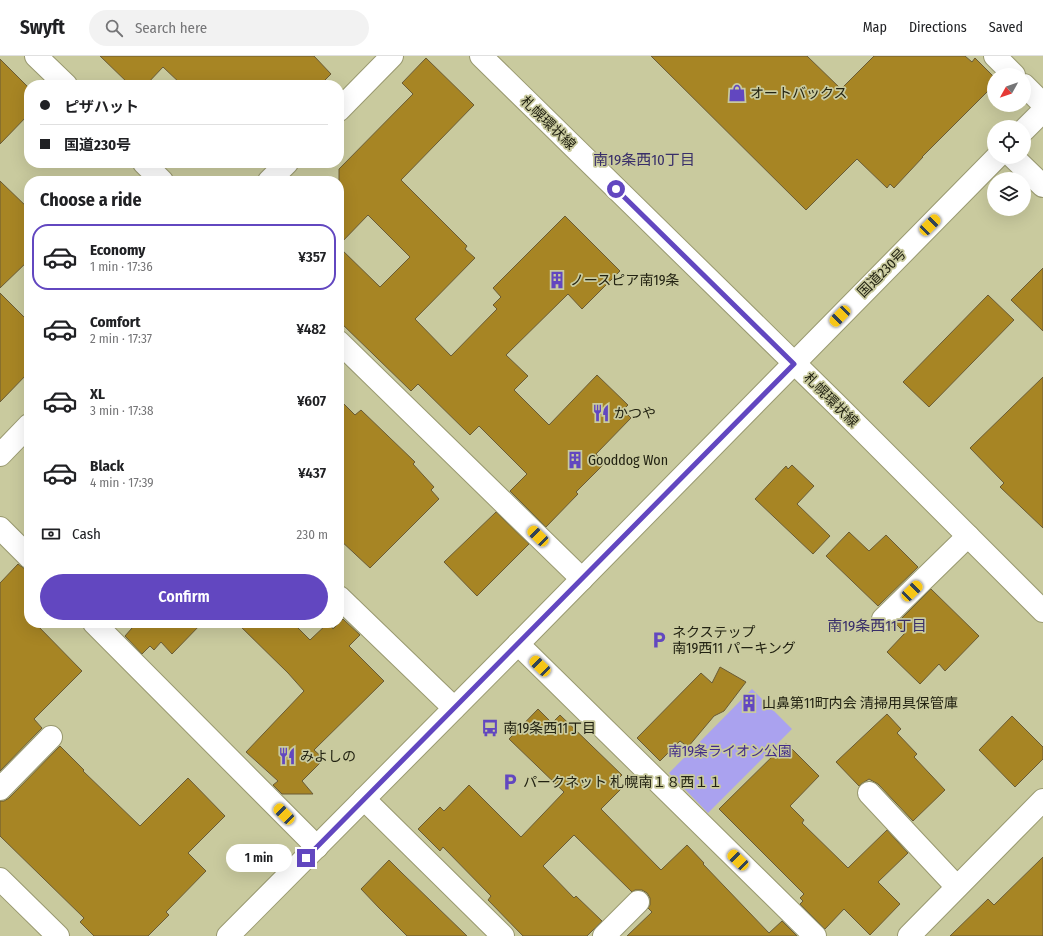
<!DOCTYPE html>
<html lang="en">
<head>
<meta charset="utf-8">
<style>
  :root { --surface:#fff; --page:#f2f2f2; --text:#202124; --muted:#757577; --line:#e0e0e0; --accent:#6247c0 }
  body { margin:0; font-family:"Fira Sans Condensed","Noto Sans JP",sans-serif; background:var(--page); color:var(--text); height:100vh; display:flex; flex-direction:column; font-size:15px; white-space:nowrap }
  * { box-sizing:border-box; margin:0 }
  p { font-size:13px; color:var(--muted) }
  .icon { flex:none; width:22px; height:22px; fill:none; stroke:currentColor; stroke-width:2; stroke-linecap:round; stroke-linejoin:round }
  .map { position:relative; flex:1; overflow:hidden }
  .drawer { position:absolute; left:24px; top:120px; width:320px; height:452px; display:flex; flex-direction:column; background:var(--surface); border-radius:16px; box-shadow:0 4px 16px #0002 }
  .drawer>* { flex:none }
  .banner { position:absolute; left:24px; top:24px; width:320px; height:88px; border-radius:16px; box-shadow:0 4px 16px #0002; display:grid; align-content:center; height:88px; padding:0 16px; background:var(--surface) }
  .needle { width:26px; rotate:230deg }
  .tools { position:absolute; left:987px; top:12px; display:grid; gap:8px }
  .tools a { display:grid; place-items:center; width:44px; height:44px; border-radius:50%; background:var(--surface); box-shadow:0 4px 16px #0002; font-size:20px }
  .end { position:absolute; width:18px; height:18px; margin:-9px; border:5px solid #6247c0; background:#fff; box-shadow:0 0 0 2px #fff }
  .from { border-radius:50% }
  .bubble { position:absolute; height:28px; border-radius:14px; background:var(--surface); box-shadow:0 4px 16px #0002; font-size:13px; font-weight:600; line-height:28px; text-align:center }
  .car { position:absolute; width:12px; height:24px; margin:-12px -6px; border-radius:5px; box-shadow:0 0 3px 1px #0007; background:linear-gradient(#f5c518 24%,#345 0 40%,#f5c518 0 76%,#345 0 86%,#f5c518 0) }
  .banner b { display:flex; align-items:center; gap:14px; height:38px; font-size:15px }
  .banner b+b { border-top:1px solid var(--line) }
  .banner i { width:10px; height:10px; background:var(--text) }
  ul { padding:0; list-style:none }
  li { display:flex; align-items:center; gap:12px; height:66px; margin:0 8px 6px; padding:0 8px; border:2px solid transparent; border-radius:16px }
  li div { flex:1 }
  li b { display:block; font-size:15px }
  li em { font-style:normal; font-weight:600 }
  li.active { border-color:var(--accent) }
  li>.icon { width:36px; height:36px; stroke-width:1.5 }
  h2 { padding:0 16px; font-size:18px; line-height:48px }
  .pay { display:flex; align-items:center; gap:10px; height:44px; padding:0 16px; font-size:15px }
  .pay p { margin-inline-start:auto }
  .primary-button { display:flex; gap:8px; margin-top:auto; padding:8px 16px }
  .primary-button a { flex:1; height:46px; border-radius:24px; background:var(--accent); color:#fff; font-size:16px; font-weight:600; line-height:46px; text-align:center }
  header { display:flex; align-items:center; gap:24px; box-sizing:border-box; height:56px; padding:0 20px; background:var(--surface); border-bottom:1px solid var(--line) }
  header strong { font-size:19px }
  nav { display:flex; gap:22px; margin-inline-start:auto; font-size:14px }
  .search { width:280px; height:36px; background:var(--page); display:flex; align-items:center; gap:10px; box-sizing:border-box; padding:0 14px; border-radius:22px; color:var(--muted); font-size:15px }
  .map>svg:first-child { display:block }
</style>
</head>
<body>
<header>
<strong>Swyft</strong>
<div class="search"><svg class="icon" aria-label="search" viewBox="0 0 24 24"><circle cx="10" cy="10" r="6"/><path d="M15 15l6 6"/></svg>Search here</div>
<nav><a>Map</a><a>Directions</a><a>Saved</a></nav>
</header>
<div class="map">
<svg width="1043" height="880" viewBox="0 0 1043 880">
  <rect width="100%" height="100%" fill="#c9ca9e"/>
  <path fill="#aaa2ef" d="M752,633L792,673L708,757L669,717Z"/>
  <path fill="#a78524" stroke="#6a5b35" d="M100,0H314L331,18L320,29H182L163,11L146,29H130Z
    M651,0H807L841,33L874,0H965L972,6L975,2L994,21V29L922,101H923L894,132L890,128L887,132L857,103L806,154Z
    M426,2L474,49L401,124L467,190L465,193L475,202L415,263L451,300L497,253L493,249L501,241L493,232L565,160L620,215L582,253L568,238L506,299L528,320L514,334L549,369L597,319L628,349L623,354L631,362L596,398L605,407L576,436L578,438L546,471L510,435L527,418L479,370L470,379L418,328L411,335L339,265V191L380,231L410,201L368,159L339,189V113L413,38L402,27Z
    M0,3L29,32V58L0,88Z
    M0,125L29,153V204L0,232Z
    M1043,212V275L1011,244Z
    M0,237L29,266V316L0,346Z
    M988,239L1014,264L929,351L903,326Z
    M1043,321V472L1000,431L1004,427L970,392Z
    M339,343L355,359L361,354L415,406L413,408L434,431L431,434L439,443L370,512L339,483Z
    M792,409L814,430L797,448L830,480L813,498L755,443L786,410L788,413Z
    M496,456L529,488L477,540L444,506Z
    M849,476L869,495L886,479L918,511L878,550L826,500Z
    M18,508L25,513H29V567H35L82,615L34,663L42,672L0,715V527Z
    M931,533L979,580L945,615L939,608L920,628L887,596L905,577L896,568Z
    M343,563L360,579L349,590L384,625L314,694L324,703L302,725L313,738H282L273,729L278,725L246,696L304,635L288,617L237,567H293L310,584L328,567L333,573Z
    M127,567H202L172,598L161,586L154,594L150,590L142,598L125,580L132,572Z
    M720,611L746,626L724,655L714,660L688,691L680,685L660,705L637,682L701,617L712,627Z
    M538,653L552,667L560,659L622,719L614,727L621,733L601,753L661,814L687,789L704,807L703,808L769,877L782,865L797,880H627L652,856L648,852L650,849V842L647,837L642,834H635L632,836L574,779L543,810L574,842L576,840L602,865L587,880H523L488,844L491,840L443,791L440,795L418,773L440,751L444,755L469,729L521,781L564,736L509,683Z
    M887,658L901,673L897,677L917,698L914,701L945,734L913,765L878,728L869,723L861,728L859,730L836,706Z
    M1012,660L1043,691V703L1015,731L979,694Z
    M786,687L819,720L790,750L804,764L802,767L848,812L887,774L908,797L878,826L900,848L870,879L844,853L825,873L800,848L803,845L800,842L804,838L719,753Z
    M60,690L84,714L83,715L140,770L188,722L225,760L188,797L206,815L166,856L169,859L148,880H94L80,866L84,862L0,780V745H4L9,742Z
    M1043,801V880H950L988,843L994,849Z
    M389,804L402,817L467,880H407L379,852L361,833Z"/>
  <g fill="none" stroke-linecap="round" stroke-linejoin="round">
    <g stroke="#999970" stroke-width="24">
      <path id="minor" d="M36,0L66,29
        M995,0L1014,19
        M1024,29L1043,48
        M339,54L392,0
        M1013,101L1043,130
        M144,107L162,125
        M269,125L287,107
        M339,286L582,523
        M0,399L29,369
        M0,472L29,501
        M339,541L454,652
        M883,563L968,480
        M94,567L317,791
        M518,588L815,880
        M0,733L51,681
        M869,737L957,831
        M364,743L503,880
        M0,823L58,880
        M604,880L638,846
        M909,880L1043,744"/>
    </g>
    <g stroke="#999970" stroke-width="24">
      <path id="major" d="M481,0L835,347L1043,555"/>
    </g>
    <g stroke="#999970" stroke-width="24">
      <path id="highway" d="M1024,74L1043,55
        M228,880L518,588L997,101"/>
    </g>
    <use href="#minor" stroke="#fff" stroke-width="22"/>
    <use href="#major" stroke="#fff" stroke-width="22"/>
    <use href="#highway" stroke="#fff" stroke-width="22"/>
  </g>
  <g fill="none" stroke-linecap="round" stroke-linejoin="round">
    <path stroke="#6247c0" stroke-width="5" d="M306,802L794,308L616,133"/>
  </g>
  <defs>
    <g id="shop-bare" transform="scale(1.38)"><path d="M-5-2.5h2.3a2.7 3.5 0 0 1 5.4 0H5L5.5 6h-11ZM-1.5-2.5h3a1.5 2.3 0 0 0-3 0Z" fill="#6247c0" stroke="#c9ca9e" stroke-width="2.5" paint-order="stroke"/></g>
    <g id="building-bare" transform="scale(1.38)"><path d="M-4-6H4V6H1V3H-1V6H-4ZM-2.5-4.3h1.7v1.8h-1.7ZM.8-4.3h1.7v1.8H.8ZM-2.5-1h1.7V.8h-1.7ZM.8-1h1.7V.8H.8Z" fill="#6247c0" stroke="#c9ca9e" stroke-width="2.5" paint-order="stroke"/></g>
    <g id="restaurant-bare" transform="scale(1.38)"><path d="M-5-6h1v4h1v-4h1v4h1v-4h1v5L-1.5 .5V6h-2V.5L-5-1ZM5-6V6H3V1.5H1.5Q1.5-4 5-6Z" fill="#6247c0" stroke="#c9ca9e" stroke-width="2.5" paint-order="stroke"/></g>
    <g id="parking-bare" transform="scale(1.38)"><path d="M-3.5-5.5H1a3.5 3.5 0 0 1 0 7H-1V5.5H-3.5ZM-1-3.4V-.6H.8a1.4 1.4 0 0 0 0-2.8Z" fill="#6247c0" stroke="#c9ca9e" stroke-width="2.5" paint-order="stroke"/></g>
    <g id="bus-bare" transform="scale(1.38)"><path d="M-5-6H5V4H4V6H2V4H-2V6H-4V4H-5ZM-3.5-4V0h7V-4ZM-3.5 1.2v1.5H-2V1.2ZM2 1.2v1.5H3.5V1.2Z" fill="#6247c0" stroke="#c9ca9e" stroke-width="2.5" paint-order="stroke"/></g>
  </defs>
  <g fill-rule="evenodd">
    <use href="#shop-bare" x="737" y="37"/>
    <use href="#building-bare" x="557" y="224"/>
    <use href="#restaurant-bare" x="601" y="357"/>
    <use href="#building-bare" x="575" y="404"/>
    <use href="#parking-bare" x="659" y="584"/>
    <use href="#building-bare" x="749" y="647"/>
    <use href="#bus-bare" x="490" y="672"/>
    <use href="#restaurant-bare" x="287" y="700"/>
    <use href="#parking-bare" x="510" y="726"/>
  </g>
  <g text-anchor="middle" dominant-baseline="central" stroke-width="3.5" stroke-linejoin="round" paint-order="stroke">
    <g font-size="14" fill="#222212" stroke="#c9ca9e" text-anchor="start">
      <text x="750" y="37">オートバックス</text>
      <text x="570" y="224">ノースピア南19条</text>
      <text x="614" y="357">かつや</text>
      <text x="588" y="404">Gooddog Won</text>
      <text x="672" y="576">ネクステップ<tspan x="672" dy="16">南19西11 パーキング</tspan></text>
      <text x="762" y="647">山鼻第11町内会 清掃用具保管庫</text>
      <text x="503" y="672">南19条西11丁目</text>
      <text x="300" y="700">みよしの</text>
      <text x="523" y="726">パークネット 札幌南１８西１１</text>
    </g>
    <g font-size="14" fill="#222212" stroke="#c9ca9e">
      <text transform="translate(548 67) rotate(44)">札幌環状線</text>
      <text transform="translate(882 217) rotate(-45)">国道230号</text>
      <text transform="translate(831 344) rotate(45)">札幌環状線</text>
    </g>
    <g font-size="14" fill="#422c89" stroke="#c9ca9e">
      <text x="730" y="695">南19条ライオン公園</text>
    </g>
    <g font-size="15" fill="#382e69" stroke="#c9ca9e">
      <text x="644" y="104">南19条西10丁目</text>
      <text x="877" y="570">南19条西11丁目</text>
    </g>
  </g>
</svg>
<div class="tools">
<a><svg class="needle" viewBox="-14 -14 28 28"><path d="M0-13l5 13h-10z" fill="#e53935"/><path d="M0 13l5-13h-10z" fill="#757577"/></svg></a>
<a><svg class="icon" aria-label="locate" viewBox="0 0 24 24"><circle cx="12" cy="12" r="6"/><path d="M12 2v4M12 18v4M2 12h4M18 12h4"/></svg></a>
<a><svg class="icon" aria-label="layers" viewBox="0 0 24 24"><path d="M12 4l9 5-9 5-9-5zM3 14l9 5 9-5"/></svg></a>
</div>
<i class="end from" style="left:616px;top:133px"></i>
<i class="end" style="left:306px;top:802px"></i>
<div class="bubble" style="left:226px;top:788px;width:66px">1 min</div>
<i class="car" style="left:930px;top:169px;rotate:45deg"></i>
<i class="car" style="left:840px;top:260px;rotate:224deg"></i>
<i class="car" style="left:538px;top:480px;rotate:314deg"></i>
<i class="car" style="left:912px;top:535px;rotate:46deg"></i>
<i class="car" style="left:540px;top:610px;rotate:314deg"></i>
<i class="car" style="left:284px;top:758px;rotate:315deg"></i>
<i class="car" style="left:738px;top:804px;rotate:314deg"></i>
<div class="banner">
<b><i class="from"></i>ピザハット</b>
<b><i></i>国道230号</b>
</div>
<section class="drawer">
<h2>Choose a ride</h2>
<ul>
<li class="active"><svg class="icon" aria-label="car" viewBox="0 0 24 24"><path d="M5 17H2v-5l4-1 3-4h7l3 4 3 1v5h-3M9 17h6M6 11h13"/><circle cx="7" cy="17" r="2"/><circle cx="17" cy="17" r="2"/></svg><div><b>Economy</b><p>1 min · 17:36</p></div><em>¥357</em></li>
<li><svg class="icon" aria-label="car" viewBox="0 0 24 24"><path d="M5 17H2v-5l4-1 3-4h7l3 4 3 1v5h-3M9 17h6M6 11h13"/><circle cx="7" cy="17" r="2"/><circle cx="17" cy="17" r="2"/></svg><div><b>Comfort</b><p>2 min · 17:37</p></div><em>¥482</em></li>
<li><svg class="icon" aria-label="car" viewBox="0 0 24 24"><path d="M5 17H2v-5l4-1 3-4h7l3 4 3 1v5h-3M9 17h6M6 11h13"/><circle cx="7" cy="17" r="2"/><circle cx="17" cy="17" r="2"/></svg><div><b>XL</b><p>3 min · 17:38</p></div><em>¥607</em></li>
<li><svg class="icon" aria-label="car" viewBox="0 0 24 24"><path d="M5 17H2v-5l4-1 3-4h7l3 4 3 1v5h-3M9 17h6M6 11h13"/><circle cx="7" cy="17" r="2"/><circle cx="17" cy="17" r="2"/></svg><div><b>Black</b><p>4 min · 17:39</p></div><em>¥437</em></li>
</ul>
<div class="pay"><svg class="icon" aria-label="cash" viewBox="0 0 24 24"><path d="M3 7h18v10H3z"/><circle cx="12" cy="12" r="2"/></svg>Cash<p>230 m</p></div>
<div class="primary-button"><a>Confirm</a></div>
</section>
</div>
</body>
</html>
